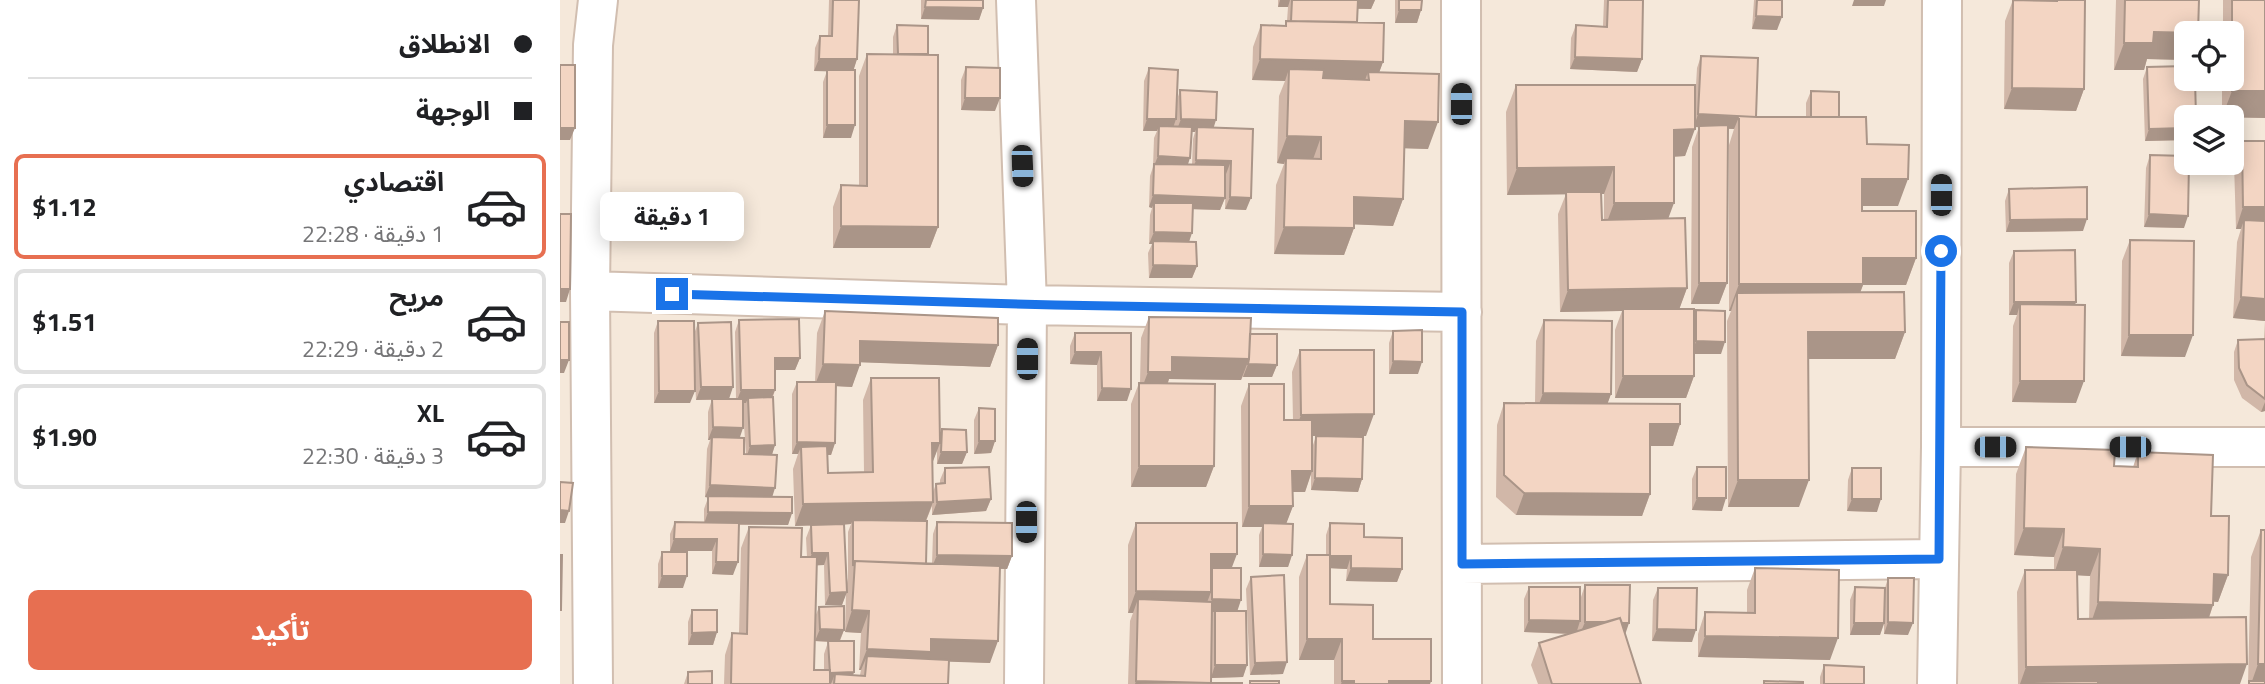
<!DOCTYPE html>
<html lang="ar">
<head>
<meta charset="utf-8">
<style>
  :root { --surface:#fff; --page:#f2f2f2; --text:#202124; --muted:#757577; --line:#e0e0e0; --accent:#e76f51 }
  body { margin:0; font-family:"Titillium Web","Noto Sans Arabic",sans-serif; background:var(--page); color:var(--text); direction:rtl; height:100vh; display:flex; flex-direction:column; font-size:26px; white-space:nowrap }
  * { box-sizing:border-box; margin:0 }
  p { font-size:23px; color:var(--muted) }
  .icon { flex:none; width:38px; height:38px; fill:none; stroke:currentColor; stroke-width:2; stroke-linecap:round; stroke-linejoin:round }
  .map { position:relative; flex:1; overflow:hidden; direction:ltr }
  .panel { display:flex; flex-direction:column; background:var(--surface); width:560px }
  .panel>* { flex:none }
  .hud { display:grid; align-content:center; height:154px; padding:0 28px; background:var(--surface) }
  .fabs { position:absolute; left:1614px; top:21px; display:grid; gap:14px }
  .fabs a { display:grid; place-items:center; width:70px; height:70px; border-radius:10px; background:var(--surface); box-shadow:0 4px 18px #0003; font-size:35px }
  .end { position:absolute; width:32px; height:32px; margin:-16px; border:9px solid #1a73e8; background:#fff; box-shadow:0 0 0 4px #fff }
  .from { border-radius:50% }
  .bubble { position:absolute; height:49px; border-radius:10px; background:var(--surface); box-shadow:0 4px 18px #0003; font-size:23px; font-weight:700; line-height:49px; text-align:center; direction:rtl }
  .car { position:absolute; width:21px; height:42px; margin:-21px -10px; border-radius:9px; box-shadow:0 0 5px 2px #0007; background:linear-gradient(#222 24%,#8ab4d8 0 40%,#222 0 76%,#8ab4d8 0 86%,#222 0) }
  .hud b { display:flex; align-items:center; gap:24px; height:66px; font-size:26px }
  .hud b+b { border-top:2px solid var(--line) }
  .hud i { width:18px; height:18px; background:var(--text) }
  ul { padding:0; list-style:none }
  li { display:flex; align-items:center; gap:21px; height:105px; margin:0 14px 10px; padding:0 14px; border:4px solid var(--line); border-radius:10px }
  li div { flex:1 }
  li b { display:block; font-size:26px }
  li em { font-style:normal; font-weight:700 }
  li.on { border-color:var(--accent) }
  li>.icon { width:63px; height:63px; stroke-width:1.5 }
  .action { display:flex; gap:14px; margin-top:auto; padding:14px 28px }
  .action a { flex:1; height:80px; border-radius:10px; background:var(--accent); color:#fff; font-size:28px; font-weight:700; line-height:80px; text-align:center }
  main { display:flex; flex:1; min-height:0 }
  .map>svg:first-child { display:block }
</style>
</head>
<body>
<main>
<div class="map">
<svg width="1705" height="684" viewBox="0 0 1705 684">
  <rect width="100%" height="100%" fill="#fdf6ec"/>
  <path fill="#f5e8da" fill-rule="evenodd" d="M0,0H1705V684H0ZM1626,33H1671V79H1626ZM1626,117H1671V163H1626Z"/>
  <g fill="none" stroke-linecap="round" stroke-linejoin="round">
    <g stroke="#d1beb0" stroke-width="42">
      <path id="minor" d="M456,0L467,305L464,684
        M901,0L902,684
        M30,291L467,305L902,312
        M1381,447H1705
        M902,564L1379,559
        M33,684L30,291L33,45L38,0
        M1377,684L1381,447L1382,0"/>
    </g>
    <use href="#minor" stroke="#fff" stroke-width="38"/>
  </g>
  <path fill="#d1b7a8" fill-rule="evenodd" d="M269,0H299L297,59L293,70L291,138H263V82L267,71H254L255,48L260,36H268Z
    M361,0H423V8L419,20L361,19Z
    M718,0H815L811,9H797V22L823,62L819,72L868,149L844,148L843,199L833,226L794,224V228L784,255L714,254L716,185L724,164L717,163L719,96L725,81L692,80L693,47L701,25L725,26L727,21L728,7H718Z
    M835,0H862L861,10L857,23H835Z
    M1044,0H1083L1082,59L1077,72L1010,69L1011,38L1016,25L1043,26Z
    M1194,0H1222L1217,30L1192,29Z
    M1453,0H1525L1524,89L1516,111L1444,109L1445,21Z
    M1556,0H1639L1626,33V60L1587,59L1584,70H1554Z
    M1663,0H1705V118L1662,117V79H1671V33H1663Z
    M337,25L368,55L378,227L370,248H273V207L281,185L299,186V76L307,54L333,55V37Z
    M1141,56L1196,117H1246V103L1251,91L1279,117L1307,144L1338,206H1302V211L1356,258L1346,285H1303L1300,293L1345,332L1335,359H1248L1239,507H1168L1167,321L1171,311H1169V145L1174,129H1168L1167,283L1159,304H1131L1132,147L1139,127H1135L1125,156L1114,157L1108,218L1127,288L1119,309L1134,315L1136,310L1161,354H1134V376L1126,398H1055V330L1062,311L1000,312L998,214L1006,194L947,195L946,112L956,85L1135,103L1137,68ZM1041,194H1044V220H1042Z
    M406,67L435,111L401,110V80Z
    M1587,67L1626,117V140L1585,141L1583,79Z
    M589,68L617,100L620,90L654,127L693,129L686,210L665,209L666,174H665V198L660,210L633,209L629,242L637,266L632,278H589L588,253L592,244H589L590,215L592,208L589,207L590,176L593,167L594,138L597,131H583L584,81ZM631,132H635L633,139L632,165L628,164Z
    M1682,141H1705V411L1701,412L1682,398L1674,380V352L1678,340L1704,339L1705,321L1673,318L1677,242L1681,229H1676L1674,163Z
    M1590,155L1624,228L1584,227L1586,168Z
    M1449,189L1523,231L1446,232L1445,201Z
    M1570,240L1625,357L1561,356L1562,261Z
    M1454,251L1516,302L1515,305L1516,403L1452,402L1453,326L1457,315H1449V263Z
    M265,311L438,345L430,367L300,362L292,387L276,386L275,443L271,455H267L268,473L304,472L303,400L311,378L380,435L382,429L407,452L402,464H377V450L372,463L373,492L376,484H380V480L385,468L431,499L426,511L372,515V506L366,521V564H372L373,534L377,522L452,556L447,569H440L430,663L389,661L388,684H164L165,655L172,633H179L181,548L189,527L241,557H247L246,538L251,525H259L235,526L233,469L238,454H232V394L237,382H255L257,333ZM291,524L288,532V578L287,583L284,525ZM257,565H264L265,605H282L286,593L285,632L301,633L299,670H301L300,675H293L294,672L280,641L284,630L259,607L255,617ZM255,641L268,642L264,654V670H254Z
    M589,317L690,334L717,365L712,377H683V376L681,380L609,379L608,383L654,466L646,487H571V404L579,383H580L581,338Z
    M179,320L240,358L235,370H215V390L213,397L215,445L212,454V497L232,513L228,525H178L173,575L152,574V551H110V534L115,522H144V509L148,498L145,497L147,449L150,440H148V412L152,399H176L175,332ZM183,411L186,454H184L179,438Z
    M984,320L1051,394L1047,404L1120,424L1113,446H1090V494L1082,516L956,515L936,497L937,425L944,403H975L976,341Z
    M98,321L134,334L138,323L169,399L136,400L134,358L130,403H94V333Z
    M833,331L858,374H829V343Z
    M515,333H571L567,401H537V365L510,364V346Z
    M740,350L806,436H752V448L756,436L802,479L798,492L751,490V474L745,492H733V506L726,523L732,555L728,567H699V535L702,527H682L681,406L689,384L724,420H733L732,372Z
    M419,408L435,441L431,453L414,454V420Z
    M1466,447L1554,466L1573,467L1578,452L1651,516L1668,575L1658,602L1654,601L1653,605L1649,618L1680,684H1458L1457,592L1465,570H1494V557L1454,555L1456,474ZM1517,575L1530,576L1529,619H1518Z
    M1137,467L1162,511L1132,510V479Z
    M1292,468L1317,512L1287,511L1288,480Z
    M576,523L671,568L677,611L687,665L683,677L651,678V684H568L570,621L573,613H568V545Z
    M770,523L804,537L842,569L837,582L786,581L787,569L770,568V604L813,639L871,681L870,684H774V660H739V577L747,555H766V535Z
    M1701,530L1705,684H1688L1691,557Z
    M102,552L123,588H98V564Z
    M1195,568L1270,660L1138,657V634L1145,612L1187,613V590Z
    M691,577L723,674L690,675L686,589Z
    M1328,578L1348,635L1324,634V624L1320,635H1290V600L1295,587L1325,588Z
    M1025,585L1065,634L1081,684H978L971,665L979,643L1009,634L964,632V599L969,587L1021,597Z
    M1098,588L1132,642L1092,641L1093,600Z
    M132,610L157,632L153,645H128V622Z
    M1264,665L1304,684H1260V677Z
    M128,672L152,684H124Z"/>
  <path fill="#aa9588" d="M720,0H730L728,7H718Z
    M732,0H815L811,9L732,7Z
    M1294,0H1326L1324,6H1292Z
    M365,7L423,8L419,20L361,19Z
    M839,10H861L857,23H835Z
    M1196,16L1222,17L1217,30L1192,29Z
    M1594,32L1638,33H1626V60L1587,59L1584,70H1554L1564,43Z
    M1015,57L1082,59L1077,72L1010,69Z
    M259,59H297L293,72L254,71Z
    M700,59L823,62L815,84L809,80L808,72L804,83L729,81V69L725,81L692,80Z
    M1452,88L1524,89L1516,111L1444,109Z
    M1672,91H1705V118L1662,117Z
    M405,98H440L435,111L401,110Z
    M1138,114L1196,118L1179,117L1174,129L1134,127Z
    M587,119H616L612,131L599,126L597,131H583Z
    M621,119L656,120L652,133L637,127L635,132H616Z
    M845,121L878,122L868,149L835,148Z
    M267,125H295L291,138H263Z
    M0,128H15L10,140H0Z
    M1626,128V140L1585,141L1589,129Z
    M1135,129L1125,156L1104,157L1114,130Z
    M727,136L761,137L751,165L726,158L724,164L717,163Z
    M598,156L630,158L626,170L594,166Z
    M636,160L671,161L666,174L632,172Z
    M1054,167L1044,194L947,195L957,168Z
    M1302,179H1348L1338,206H1292Z
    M593,195L665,198L660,210L594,208V203L592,208L589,207Z
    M670,197L691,198L686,210L665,209Z
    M794,197L843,199L833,226L784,224Z
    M1054,203H1114L1104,230H1044Z
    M1683,207H1705V229L1684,220L1681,229H1676Z
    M1589,214L1628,216L1624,228L1584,227Z
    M1527,219L1523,231L1446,232L1450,220Z
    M281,226L378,227L370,248H273Z
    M724,227L794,228L784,255L714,254Z
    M594,232L632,233L628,245L593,241L592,244H589Z
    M1303,258H1356L1346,285H1303L1293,311L1177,293L1171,311H1169L1179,284Z
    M593,265L637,266L632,278H589Z
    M1139,283H1167L1159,304H1131Z
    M1127,288L1119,310L1000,312L1008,290Z
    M0,289H10L6,302H0Z
    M1681,297L1705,299V321L1673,318Z
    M1454,302H1516L1511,314L1460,304L1457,315H1449Z
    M1248,332H1345L1335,359H1238Z
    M1569,335H1633L1625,357L1561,356Z
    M300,341L438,345L430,367L293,362Z
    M1136,341L1165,342L1161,354H1132Z
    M515,352H541L537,365L510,364Z
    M612,357L689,359L681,380L609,379L604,393H580L588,372Z
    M215,358H240L235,370H210Z
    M0,360H9L4,373H0Z
    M833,361L862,362L858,374H829Z
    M263,364L300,365L292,387L255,385Z
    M688,364L717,365L712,377H683Z
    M1063,376H1134L1126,398H1055Z
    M1460,381H1524L1516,403L1452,402Z
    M141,387H173L169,399L136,400Z
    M542,388L571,389L567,401H537Z
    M181,390H215L210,402L188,398L186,403H176Z
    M99,391H135L130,403H94Z
    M983,393L1051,394L1043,416L975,415Z
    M1705,402V411L1701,412Z
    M814,414L806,436H733L741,415Z
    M1090,424H1120L1113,446H1082Z
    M153,427L183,428L179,440L152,437L150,440H148Z
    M419,441H435L431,453L414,454Z
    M237,442L275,443L271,455L241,454V447L238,454H232Z
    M372,443H380L372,464Z
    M215,445L211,458L186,459L190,446Z
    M381,452H407L402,464H377Z
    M579,466H654L646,487H571Z
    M732,471H752L745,492H724Z
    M755,478L802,479L798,492L751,490Z
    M1178,480H1249L1239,507H1168Z
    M150,485L215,488L211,501L145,497Z
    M964,493L1090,494L1082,516L956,515Z
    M1137,498H1166L1162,511L1132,510Z
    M431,499L426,511L372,515L377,502Z
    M1292,499H1321L1317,512L1287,511Z
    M373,502L365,523L293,520L291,524L235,526L243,504Z
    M689,506H733L725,527L703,523L702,527H682Z
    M0,510L9,511L5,523H0Z
    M148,512L232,513L228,525L144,524Z
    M1464,528L1504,529L1494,557L1454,555Z
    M114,539H157L152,551H110Z
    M1503,547L1540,549L1530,576L1494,574Z
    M252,553H268L264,565L247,566Z
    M651,554H677L669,575H650Z
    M703,554L732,555L728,567H699Z
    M377,555L452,556L447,569L372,567Z
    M770,556H791L787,569L766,568Z
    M156,562H178L173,575L152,574Z
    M791,568L842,569L837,582L786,581Z
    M1654,574L1668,575L1658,602L1645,601Z
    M102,576H127L123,588H98Z
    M576,591L651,592L643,613L578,599L573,613H568Z
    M287,592L282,605H265L270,593Z
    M652,599L681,600L677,612H648Z
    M1538,602L1653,605L1644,632L1529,629Z
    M292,610L309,611L301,633L285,632Z
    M969,620L1020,621L1016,634L964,632Z
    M1025,622L1069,623L1065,635L1020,634Z
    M1328,622L1353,623L1348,635L1324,634Z
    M1294,623H1324L1320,635H1290Z
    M260,629L284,630L279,642L255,641Z
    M1097,629L1136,630L1132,642L1092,641Z
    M157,632L153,645H128L132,633Z
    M1145,636L1278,638L1270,660L1138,657Z
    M371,639L438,641L430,663L367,661L307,656L301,670H299L307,649Z
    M747,639H782L774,660H739Z
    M727,662L723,674L690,675L695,663Z
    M1687,664L1680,684H1473V682L1472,684H1460L1466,667Z
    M1698,664H1705V684H1691Z
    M655,665H687L683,677L651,678Z
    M294,672L290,684L275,674L271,684H265L269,673Z
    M576,681L651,683L575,684Z
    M782,681H794L793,684H781Z
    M829,681H871L870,684H828Z"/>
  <path fill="#f3d5c3" stroke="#aa9588" stroke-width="2" d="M273,0H299L297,59H259L260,36H272Z
    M366,0H423V8L365,7Z
    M732,0H798L797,22L731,21Z
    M839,0H862L861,10H839Z
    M1048,0H1083L1082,59L1015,57L1016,25L1047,27Z
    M1197,0H1222V17L1196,16Z
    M1453,0L1497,1V0H1525L1524,89L1452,88Z
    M1565,0H1639L1638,33L1594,32L1593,43H1564Z
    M1672,0H1705V91H1672Z
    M726,21L824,23L823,62L700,59L701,25L726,26Z
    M337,25L368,26V54H338Z
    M307,54L378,55V227L281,226V185L307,186Z
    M1141,56L1198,58L1196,117L1138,114Z
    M0,65H15V128H0Z
    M1626,66V79H1635L1636,117H1626V128L1589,129L1587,67Z
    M406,67L440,68V98H405Z
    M589,68L618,70L616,119H587Z
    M729,69L764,70L763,78L809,80L808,72L879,74L878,122L845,121L843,199L794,197V228L724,227L726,158L761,159V137L727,136Z
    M267,70H295V125H267Z
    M956,85H1135V129L1114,130V203H1054V167L957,168Z
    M620,90L657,92L656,120L621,119Z
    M1251,91L1279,92V117H1251Z
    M1179,117H1306L1307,144L1349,145L1348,179H1302V211H1356V258H1303V284H1179Z
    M1168,125L1167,283H1139V126Z
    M599,126L632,127L630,158L598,156Z
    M637,127L693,129L691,198L670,197L671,161L636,160Z
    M1682,141H1705V207H1683Z
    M1590,155L1626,156V163H1629L1628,216L1589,214Z
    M594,164L665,165V198L593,195Z
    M1527,187V219L1450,220L1449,189Z
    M1006,192H1041L1042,220L1125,218L1127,288L1008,290Z
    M594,203H633L632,233L594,232Z
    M0,214H11L10,289H0Z
    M1684,220L1705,221V299L1681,297Z
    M1570,240L1634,241L1633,335H1569Z
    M593,241L636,242L637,266L593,265Z
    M1515,250L1516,302H1454V251Z
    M1344,292L1345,332H1248L1249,480H1178L1177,293Z
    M1460,304L1525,305L1524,381H1460Z
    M1063,309H1134V376H1063Z
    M1136,310L1165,311V342L1136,341Z
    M265,311L438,318V345L300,341V365L263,364Z
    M589,317L691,318L689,359L612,357V372H588Z
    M239,319L240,358H215V390H181L179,320Z
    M984,320L1052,321L1051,394L983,393Z
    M98,321H134L135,391H99Z
    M0,322H9V360H0Z
    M171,322L173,387H141L138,323Z
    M862,330V362L833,361V331Z
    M515,333H571V389L542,388L541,352H515Z
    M690,334H717V365L688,364L689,359Z
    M1705,339V399L1687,385L1679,368L1678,340Z
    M740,350H814V414L741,415Z
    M311,378H379L380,443H372L373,502L243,504L241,447L267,446L268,473L313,472Z
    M237,382H276L275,443L237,442Z
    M579,383L655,384L654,466H579Z
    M689,384H724V420H752V471H732L733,506H689Z
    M213,397L215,445L190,446L188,398Z
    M152,399H183V428L153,427Z
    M944,403L1120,404V424H1090V494L964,493L944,475Z
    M419,408L435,409V441H419Z
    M382,429L406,430L407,452H381Z
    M756,436L803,437L802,479L755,478Z
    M152,437L184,438V454L217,455L215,488L150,485Z
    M1466,447L1555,450L1554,466L1578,467V452L1653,455L1651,516H1669L1668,575L1654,574L1653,605L1538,602L1540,549L1503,547L1504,529L1464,528Z
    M429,467L431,499L377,502L376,484L385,483V468Z
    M1137,467H1166V498H1137Z
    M1292,468H1321V499H1292Z
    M0,482L13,483L9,511L0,510Z
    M148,496L232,497V513L148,512Z
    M293,520L367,521L366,564L295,561L293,566Z
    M115,522L179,523L178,562H156L157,539H114Z
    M377,522L452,523V556L377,555Z
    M576,523H677V554H651V592L576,591Z
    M703,523L733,524L732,555L703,554Z
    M770,523L804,524V537L842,538V569L791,568V556H770Z
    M284,524L287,592L270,593L268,553H252L251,525Z
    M189,527L242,528L241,557H257L254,670H270V684H171L172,633L187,634Z
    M1701,530H1705V664H1698Z
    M102,552H127V576H102Z
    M0,555H2L1,610H0Z
    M747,555H770V604L813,605V639H871V681H829V684H794V681H782V639H747Z
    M295,561L440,566L438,641L371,639V652L307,649L309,611L292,610Z
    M652,568H681V600L652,599Z
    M1195,568L1279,570L1278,638L1145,636V612L1195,613Z
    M1465,570H1517L1518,619L1686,617L1687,664L1466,667Z
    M724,575L727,662L695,663L691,577Z
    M1328,578H1354L1353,623L1328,622Z
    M1025,585H1070L1069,623H1062L1060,618L1045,622H1025Z
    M969,587H1020V621L969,620Z
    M1295,587L1325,588L1324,623H1294Z
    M1098,588H1137L1136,630L1097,629Z
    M578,599L652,602L651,683L576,681Z
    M284,606V630L260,629L259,607Z
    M132,610H157V632L132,633Z
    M655,611H686L687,665H655Z
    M1060,618L1081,684H992L979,643Z
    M268,641H294V672L270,673Z
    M307,656L389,660L388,684H274L275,674L305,676Z
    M1264,665L1304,667V684H1264Z
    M152,671V684H128V672Z
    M690,681H719V684H690Z
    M1204,681L1243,682V684H1204Z
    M1538,681V684H1473V682Z
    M1689,681H1705V684H1689Z
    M653,683H682V684H653Z"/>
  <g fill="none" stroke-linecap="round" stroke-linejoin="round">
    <path stroke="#1a73e8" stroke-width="9" d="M112,294L495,305L902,312V564L1379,559L1381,251"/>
  </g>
</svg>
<div class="fabs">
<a><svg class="icon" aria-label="locate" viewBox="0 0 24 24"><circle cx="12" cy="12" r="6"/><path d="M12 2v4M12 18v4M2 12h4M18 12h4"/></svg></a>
<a><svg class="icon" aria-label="layers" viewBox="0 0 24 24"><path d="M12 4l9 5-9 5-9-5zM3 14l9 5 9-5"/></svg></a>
</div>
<i class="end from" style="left:1381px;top:251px"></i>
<i class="end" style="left:112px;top:294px"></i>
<div class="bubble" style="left:40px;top:192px;width:144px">1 دقيقة</div>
<i class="car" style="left:901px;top:104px;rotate:0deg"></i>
<i class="car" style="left:462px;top:166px;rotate:178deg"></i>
<i class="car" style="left:1381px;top:195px;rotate:0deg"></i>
<i class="car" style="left:467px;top:359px;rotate:0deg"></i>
<i class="car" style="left:1435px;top:447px;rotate:90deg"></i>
<i class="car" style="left:1570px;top:447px;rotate:270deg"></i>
<i class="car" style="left:466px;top:522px;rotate:180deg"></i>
</div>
<section class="panel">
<div class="hud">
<b><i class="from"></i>الانطلاق</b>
<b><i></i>الوجهة</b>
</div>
<ul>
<li class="on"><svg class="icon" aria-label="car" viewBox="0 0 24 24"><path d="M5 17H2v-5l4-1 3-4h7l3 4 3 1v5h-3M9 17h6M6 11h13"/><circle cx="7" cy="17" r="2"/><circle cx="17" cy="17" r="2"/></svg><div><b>اقتصادي</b><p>1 دقيقة · 22:28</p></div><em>$1.12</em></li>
<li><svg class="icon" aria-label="car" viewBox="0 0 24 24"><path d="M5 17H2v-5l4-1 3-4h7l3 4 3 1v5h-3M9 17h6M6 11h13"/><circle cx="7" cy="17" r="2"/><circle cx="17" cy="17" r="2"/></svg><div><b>مريح</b><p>2 دقيقة · 22:29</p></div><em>$1.51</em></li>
<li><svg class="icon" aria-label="car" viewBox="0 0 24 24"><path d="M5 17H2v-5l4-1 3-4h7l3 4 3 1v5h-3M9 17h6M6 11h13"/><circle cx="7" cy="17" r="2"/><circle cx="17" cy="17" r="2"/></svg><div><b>XL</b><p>3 دقيقة · 22:30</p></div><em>$1.90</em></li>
</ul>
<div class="action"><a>تأكيد</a></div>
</section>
</main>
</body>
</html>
